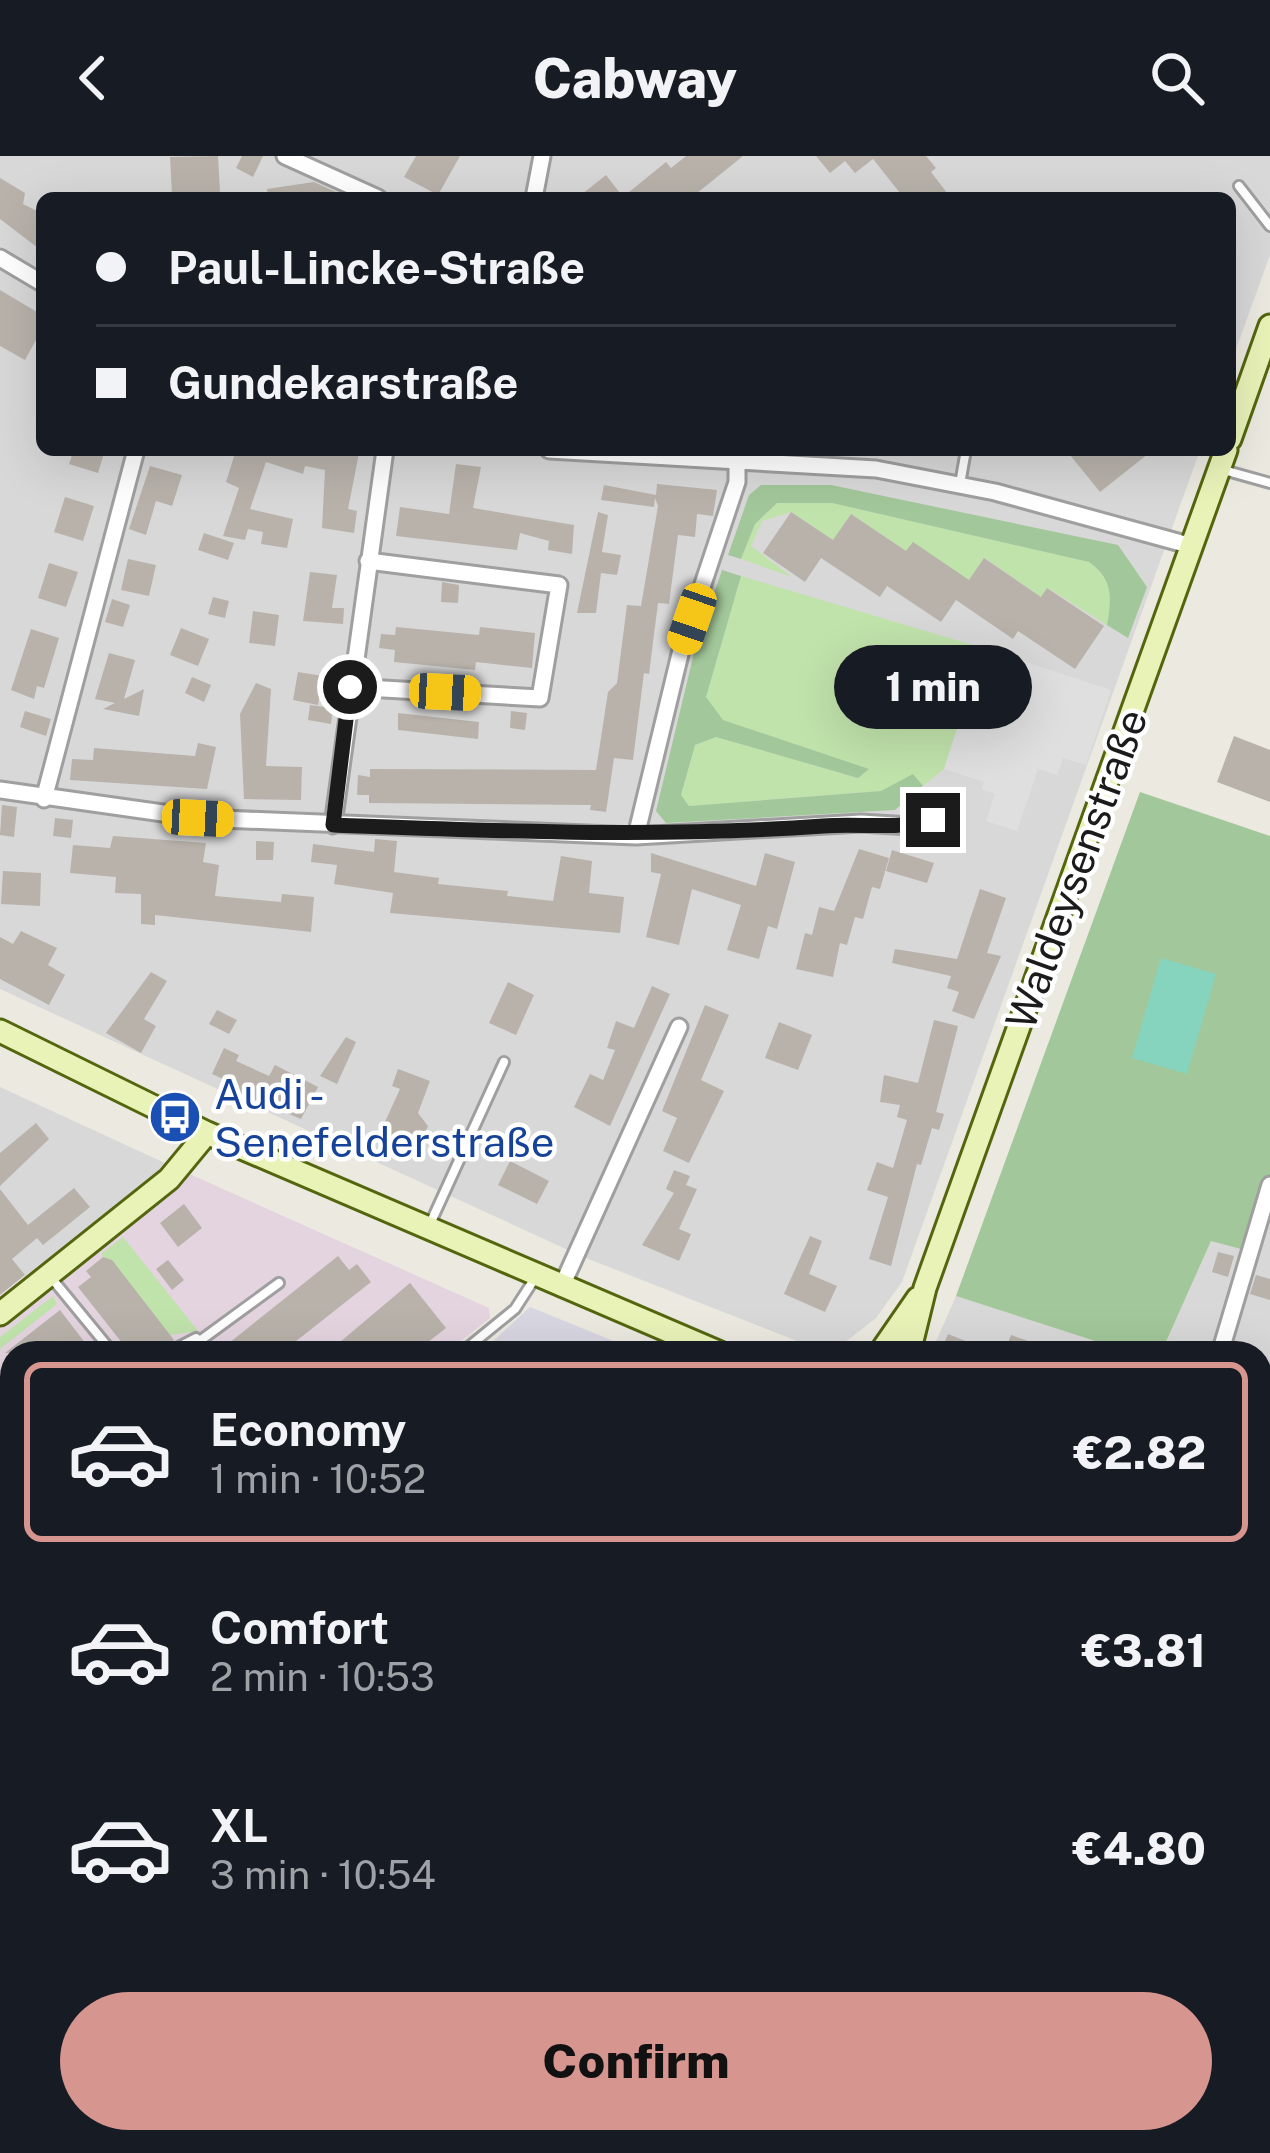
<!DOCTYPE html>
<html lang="en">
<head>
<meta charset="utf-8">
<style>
  :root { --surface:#171b24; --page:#242831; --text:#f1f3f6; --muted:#9ea1a6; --line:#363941; --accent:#d6958f }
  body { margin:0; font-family:"Public Sans",sans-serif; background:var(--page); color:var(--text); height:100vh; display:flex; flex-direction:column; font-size:45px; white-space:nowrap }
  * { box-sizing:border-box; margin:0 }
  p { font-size:39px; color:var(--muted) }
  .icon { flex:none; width:66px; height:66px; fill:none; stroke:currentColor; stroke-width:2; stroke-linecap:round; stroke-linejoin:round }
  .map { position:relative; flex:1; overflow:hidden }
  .sheet { position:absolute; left:0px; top:1185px; width:1272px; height:813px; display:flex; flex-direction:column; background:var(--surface); border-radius:36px 36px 0 0; box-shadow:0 12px 48px #0002 }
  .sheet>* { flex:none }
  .guide { position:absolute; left:36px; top:36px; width:1200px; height:264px; border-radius:18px; box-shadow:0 12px 48px #0002; display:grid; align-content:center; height:264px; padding:0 60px; background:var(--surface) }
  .end { position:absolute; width:54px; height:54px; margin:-27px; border:15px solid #1b1b1b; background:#fff; box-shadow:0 0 0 6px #fff }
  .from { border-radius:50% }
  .bubble { position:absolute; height:84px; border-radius:42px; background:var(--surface); box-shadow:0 12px 48px #0002; font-size:39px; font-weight:800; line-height:84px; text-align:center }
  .car { position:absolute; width:36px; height:72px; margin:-36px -18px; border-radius:15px; box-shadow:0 0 9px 3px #0007; background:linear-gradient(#f5c518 24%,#345 0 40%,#f5c518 0 76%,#345 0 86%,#f5c518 0) }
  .guide b { display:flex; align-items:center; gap:42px; height:114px; font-size:45px }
  .guide b+b { border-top:3px solid var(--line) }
  .guide i { width:30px; height:30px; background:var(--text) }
  ul { padding:21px 0 0; list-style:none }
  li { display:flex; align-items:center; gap:36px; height:180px; margin:0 24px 18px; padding:0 36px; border:6px solid transparent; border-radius:18px }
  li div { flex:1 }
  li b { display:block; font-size:45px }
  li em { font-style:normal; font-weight:800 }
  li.selected { border-color:var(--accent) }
  li>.icon { width:108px; height:108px; stroke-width:1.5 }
  .primary-button { display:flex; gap:24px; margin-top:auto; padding:24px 60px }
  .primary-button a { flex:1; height:138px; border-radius:72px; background:var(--accent); color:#111; font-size:48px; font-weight:800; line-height:138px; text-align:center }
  header { display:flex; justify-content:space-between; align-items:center; height:156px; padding:0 60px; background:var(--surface); font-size:54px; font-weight:800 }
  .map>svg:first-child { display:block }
</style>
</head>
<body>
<header><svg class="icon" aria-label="back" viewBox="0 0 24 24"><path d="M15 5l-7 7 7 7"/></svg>Cabway<svg class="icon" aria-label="search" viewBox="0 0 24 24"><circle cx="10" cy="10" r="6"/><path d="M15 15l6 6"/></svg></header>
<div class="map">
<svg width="1270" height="1997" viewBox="0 0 1270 1997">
  <rect width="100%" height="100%" fill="#ece9e1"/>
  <path fill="#d9d8d8" d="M0,0H1270V99L1230,210V42H42V294H1200L902,1126L876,1162L839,1191L802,1187L581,1100L0,833Z
    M0,931L167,1008L25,1120L5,1118L0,1111Z
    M1270,1050V1334L1260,1331V1197H1161L1211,1085Z
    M956,1140L1132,1197H931Z"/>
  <path fill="#e4d4df" d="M167,1008L489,1152L490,1162L446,1197H12V1986H1260V1425L1270,1424V1997H0V1140Z"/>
  <path fill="#c0e2ab" d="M777,347H832L1089,406C1113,423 1112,441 1107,469L1048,432L1041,441L985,402L969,424L906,395L851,358L833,384L791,356L762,365L751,390L792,421L741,403L755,368Z
    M741,420L983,492L944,613L923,630L913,618L881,635L689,650L681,640L695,589L716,581L858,622L869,613L722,564L706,541Z
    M123,1081L198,1175L170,1179L112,1105L108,1107L101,1098Z
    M53,1140L57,1148L0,1193V1181Z"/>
  <path fill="#a2c79a" d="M761,329H831L1118,389L1147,431L1128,482L1107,469C1112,441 1113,423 1089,406L832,347H777L755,368L741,403L728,399L749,339Z
    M722,414L741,420L706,541L723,564L869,613L858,622L716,581L695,589L681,639L689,650L881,635L913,618L923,630L895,654L666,667L656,655L694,497Z
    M1140,636L1270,680V1050L1256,1097L1211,1085L1161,1197H1132L956,1140Z"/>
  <path fill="#86d4be" d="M1161,802L1216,818L1187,918L1132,902Z"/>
  <path fill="#dfdfdf" d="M983,492L1111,534L1086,609L1063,602L1057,619L1038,613L1017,675L986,665L995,638L982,633L984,626L944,613Z
    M12,1678V1803L0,1812V1688Z"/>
  <path fill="#d7d6e1" d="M530,1151L611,1184L642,1197L553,1192L500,1197L491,1187Z"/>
  <path fill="#b8b2ab" d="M218,0L220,36L172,38L170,1Z
    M242,0H263L253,21L236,12Z
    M416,0H460L438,39L404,21Z
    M686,0H743L691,42H577L606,19L623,41L666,6L671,12Z
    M816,0H926L936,12L931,16L951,42H904L873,3L855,17L845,5L830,17Z
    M0,22L25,37L23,48L39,56L42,50V95L0,63Z
    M314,26L349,42H268L267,33Z
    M0,134L42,159V173L25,204L0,190Z
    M74,294H105L98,317L69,308Z
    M236,294L359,297L348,353L357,355L354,377L322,372L325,314L305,310L303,318L266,306L250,353L293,363L287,392L261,388L263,376L248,373L245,384L223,380L239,332L226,326Z
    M1066,294H1153L1100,336Z
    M456,308L481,311L473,352L574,369L572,398L548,394L549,385L520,377L517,394L396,380L400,351L449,358Z
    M150,310L182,319L172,350L156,345L146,379L129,373Z
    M657,328L717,334L713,360L697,358L695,381L678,379L669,448L658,447L649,518L644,517L633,604L614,602L606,656L590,654L591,649L369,647V639H357L358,619L370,621V613L596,614L608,536L617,527L627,449L641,450L658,350L655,342L654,351L601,344L604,329L656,339Z
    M65,341L94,350L83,385L54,376Z
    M598,356L608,359L602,396L621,399L617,419L601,417L596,457H577Z
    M791,356L833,384L851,358L906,395L913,386L969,424L984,402L1041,441L1047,432L1104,470L1075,513L1018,475L1013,483L956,444L941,466L887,430L880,441L821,402L805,426L763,397Z
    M204,377L234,387L228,404L198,394Z
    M128,403L156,409L149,440L121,434Z
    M49,407L78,416L66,451L38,442Z
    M310,416L337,419L332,452H344L343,468L303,465Z
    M442,426L459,429L458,447L441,446Z
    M213,441L229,445L225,462L208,458Z
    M112,443L130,449L123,471L105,466Z
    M253,455L279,459L275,490L249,487Z
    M396,471L479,479L480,471L535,477L532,512L476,506L475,514L394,506L395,494L379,492L381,478L395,479Z
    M181,472L209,483L198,510L170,499Z
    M31,473L59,482L44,532L37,530L34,543L11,534Z
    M109,497L135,504L124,543L144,533L139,560L103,553L115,547L95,543Z
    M298,516L323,520L318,549L293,544Z
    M192,521L211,529L204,546L185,537Z
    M256,527L271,533L266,610L302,611L301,644L244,643L240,558Z
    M310,549L333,552L331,568L308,564Z
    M25,555L51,563L46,580L20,571Z
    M511,555L527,557L525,574L510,572Z
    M398,557L479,566L478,583L398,574Z
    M1234,580L1270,594V646L1217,626Z
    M198,587L216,591L207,633L70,624L72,603L93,604L94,592L195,600Z
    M2,649L17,651L14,681L0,679Z
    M55,662L73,664L71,682L53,680Z
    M113,680L206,687L203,706L219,709L215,740L281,746L282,738L314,741L311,776L155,759V769L141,768V738L115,737L116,721L70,717L73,689L110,692Z
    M375,683L397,685L394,716L439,722L438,728L508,735L507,740L553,745L561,700L592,705L589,737L624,741L620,777L390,757L393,737L334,728L337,709L311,706L313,688L374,696Z
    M256,685L274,686L273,704H256Z
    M859,693L889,702L880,733L872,731L863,763L855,761L847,789L840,787L833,821L796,813L805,777L812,779L819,751L834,755Z
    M892,694L934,707L927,727L886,715Z
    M651,697L756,730L765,697L795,706L777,773L768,770L759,803L727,794L741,749L692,733L679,789L646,781L661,718L651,716Z
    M3,715L41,717L40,750L1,748Z
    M980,733L1006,742L987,797L1001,800L974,863L952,855L959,836L947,832L951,820L892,807L895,793L957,803Z
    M21,775L57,792L48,809L65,819L49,849L0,823V781L13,788Z
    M151,816L167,825L144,863L156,870L141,897L106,877Z
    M508,826L534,839L516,879L489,867Z
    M652,830L670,838L610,970L574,951L590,918L603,924L615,894L607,892L616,865L634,872Z
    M705,849L729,859L701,924L724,935L689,1007L663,995L677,962L662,955Z
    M217,854L237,864L229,878L209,868Z
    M934,864L958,870L936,956L944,958L939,974L932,972L921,1009L917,1008L891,1110L869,1103L888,1041L867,1034L877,1006L893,1012L907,964L897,961L900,949L880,946L884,919L918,927Z
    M779,866L812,879L798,914L765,902Z
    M346,881L356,886L337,928L320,920Z
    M224,892L239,899L236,905L269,920L275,909L318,931L301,963L237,936L239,930L212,918Z
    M398,913L430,925L418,957L428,970L416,996L379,979L400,933L392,930Z
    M36,967L49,983L0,1030V997Z
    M510,1005L549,1025L537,1048L498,1029Z
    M674,1014L690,1020L686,1029L697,1033L679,1073L691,1078L679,1105L642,1089L674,1037L666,1033Z
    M74,1032L90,1051L43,1089L37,1082L12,1103L25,1119L0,1139V1033L28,1069Z
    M184,1048L202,1072L178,1091L160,1067Z
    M810,1080L822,1085L809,1118L837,1130L825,1156L784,1138Z
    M1218,1096L1234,1100L1228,1121L1212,1116Z
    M338,1100L349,1114L357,1108L371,1126L281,1197H238L229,1187Z
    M103,1101L112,1104L174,1184L159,1197H130L78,1131L91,1121L86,1115Z
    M168,1104L184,1124L172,1134L156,1113Z
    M1256,1119L1270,1123V1144L1250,1138Z
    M410,1127L446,1172L414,1197H327Z
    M60,1154L86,1188L75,1197H5Z
    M948,1178L993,1196V1197H940Z
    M1011,1179L1056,1195V1197H1004Z"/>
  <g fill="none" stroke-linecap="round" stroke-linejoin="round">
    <g stroke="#9f9f9f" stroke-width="14">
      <path id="lane" d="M1239,30L1270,70
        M1220,313L1270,327
        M960,328L966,294
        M430,1068L504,906
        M49,1119L113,1197
        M201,1184L279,1127
        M167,1197L196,1182L212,1197
        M461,1197L515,1153L535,1122
        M0,1287L12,1278
        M0,1376L12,1391
        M1260,1509L1270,1508
        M1260,1534L1270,1533
        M0,1901L12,1915
        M0,1935L9,1997
        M32,1986L33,1997"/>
    </g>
    <g stroke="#9f9f9f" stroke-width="21">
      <path id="street" d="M285,0L378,42
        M534,42L542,0
        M0,102L42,127
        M549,294L876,313L995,336L1192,390
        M349,531L540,542L559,429L368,405
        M0,634L198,662L636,680L861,667L910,670L933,664
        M44,643L136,294
        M333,669L385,294
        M636,680L681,494L737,326V295
        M561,1132L679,871
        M1220,1197L1270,1029"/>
    </g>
    <g stroke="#53660e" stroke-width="27">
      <path id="secondary" d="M1230,283L1270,170
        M0,875L207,977L720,1197
        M0,1158L169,1023L207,977
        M880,1197L918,1142
        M909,1197L925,1132L1226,294
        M1260,1364L1270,1366"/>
    </g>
    <use href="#lane" stroke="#fff" stroke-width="8"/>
    <use href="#street" stroke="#fff" stroke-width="15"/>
    <use href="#secondary" stroke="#e9f3b8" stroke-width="21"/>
  </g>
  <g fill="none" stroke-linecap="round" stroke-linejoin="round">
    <path stroke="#1b1b1b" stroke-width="15" d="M350,531L333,669C497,675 659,682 823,670C860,667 897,674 933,664"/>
  </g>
  <defs>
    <g id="bus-disc" transform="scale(2.7)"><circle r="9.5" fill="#1a4fb4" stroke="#fff"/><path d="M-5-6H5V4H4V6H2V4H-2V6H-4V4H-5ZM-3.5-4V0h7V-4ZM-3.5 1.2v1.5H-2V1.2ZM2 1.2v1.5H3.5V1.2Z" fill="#fff"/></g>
  </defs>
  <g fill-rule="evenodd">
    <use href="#bus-disc" x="175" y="961"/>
  </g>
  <g text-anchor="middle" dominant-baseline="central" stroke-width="9" stroke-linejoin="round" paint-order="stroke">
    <g font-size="42" fill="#1b1b1b" stroke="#fff">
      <text transform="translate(1076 713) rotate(-70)">Waldeysenstraße</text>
    </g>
    <g font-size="42" fill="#164399" stroke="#fff" text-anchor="start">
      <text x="214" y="937">Audi -<tspan x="214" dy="48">Senefelderstraße</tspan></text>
    </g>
  </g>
</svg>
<i class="end from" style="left:350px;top:531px"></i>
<i class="end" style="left:933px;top:664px"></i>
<div class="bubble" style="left:834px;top:489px;width:198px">1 min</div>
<i class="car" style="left:692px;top:463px;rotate:199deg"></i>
<i class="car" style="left:445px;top:536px;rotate:93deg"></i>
<i class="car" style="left:198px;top:662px;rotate:93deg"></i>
<div class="guide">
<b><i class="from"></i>Paul-Lincke-Straße</b>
<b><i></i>Gundekarstraße</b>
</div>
<section class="sheet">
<ul>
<li class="selected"><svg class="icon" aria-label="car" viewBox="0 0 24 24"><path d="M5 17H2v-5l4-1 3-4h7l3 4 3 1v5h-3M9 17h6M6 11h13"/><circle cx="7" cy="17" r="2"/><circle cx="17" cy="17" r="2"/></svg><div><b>Economy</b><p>1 min · 10:52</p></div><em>€2.82</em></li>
<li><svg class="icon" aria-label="car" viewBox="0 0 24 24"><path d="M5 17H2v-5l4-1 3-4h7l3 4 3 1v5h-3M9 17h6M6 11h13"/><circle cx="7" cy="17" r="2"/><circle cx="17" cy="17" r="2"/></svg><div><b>Comfort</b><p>2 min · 10:53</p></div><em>€3.81</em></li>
<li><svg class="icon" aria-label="car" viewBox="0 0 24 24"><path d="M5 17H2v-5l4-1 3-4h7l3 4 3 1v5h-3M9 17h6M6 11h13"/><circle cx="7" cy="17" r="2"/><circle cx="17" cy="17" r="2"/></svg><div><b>XL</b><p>3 min · 10:54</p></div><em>€4.80</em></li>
</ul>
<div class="primary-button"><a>Confirm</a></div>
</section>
</div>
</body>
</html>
